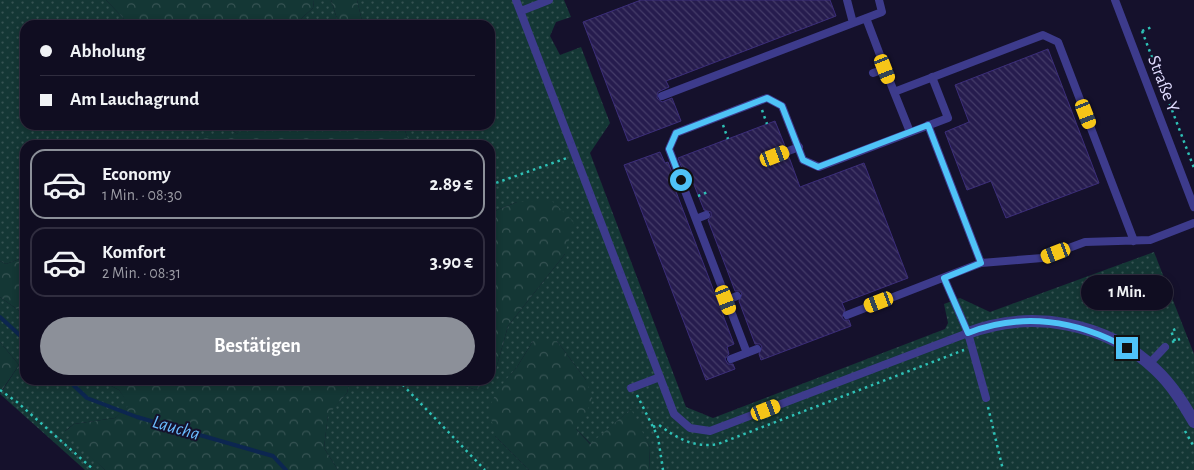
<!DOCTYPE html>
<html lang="de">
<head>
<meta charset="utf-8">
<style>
  :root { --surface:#100d21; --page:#19162a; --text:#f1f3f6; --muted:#9c9ca5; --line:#302d3f; --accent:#8c9099 }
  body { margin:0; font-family:"Alegreya Sans",sans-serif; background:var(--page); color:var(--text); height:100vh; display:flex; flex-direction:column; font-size:19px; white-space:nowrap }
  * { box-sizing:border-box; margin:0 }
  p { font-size:16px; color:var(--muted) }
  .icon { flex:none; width:28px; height:28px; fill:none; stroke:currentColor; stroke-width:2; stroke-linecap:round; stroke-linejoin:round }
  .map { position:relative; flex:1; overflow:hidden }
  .panel { position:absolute; left:20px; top:140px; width:475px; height:245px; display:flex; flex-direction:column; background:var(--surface); border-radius:15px; box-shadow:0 2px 8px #0003,0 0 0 1px var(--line) }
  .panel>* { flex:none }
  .banner { position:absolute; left:20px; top:20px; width:475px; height:110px; border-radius:15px; box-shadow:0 2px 8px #0003,0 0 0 1px var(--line); display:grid; align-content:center; height:110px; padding:0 20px; background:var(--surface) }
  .end { position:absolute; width:22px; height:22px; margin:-11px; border:6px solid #4fc3f7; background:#111; box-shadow:0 0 0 2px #111 }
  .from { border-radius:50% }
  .bubble { position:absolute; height:35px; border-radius:18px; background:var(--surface); box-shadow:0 2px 8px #0003,0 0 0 1px var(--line); font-size:16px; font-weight:600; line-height:35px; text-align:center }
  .car { position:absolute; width:15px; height:30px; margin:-15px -8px; border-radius:6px; box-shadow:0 0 4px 1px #0007; background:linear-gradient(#f5c518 24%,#345 0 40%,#f5c518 0 76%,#345 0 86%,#f5c518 0) }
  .banner b { display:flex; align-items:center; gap:18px; height:48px; font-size:19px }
  .banner b+b { border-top:1px solid var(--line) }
  .banner i { width:12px; height:12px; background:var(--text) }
  ul { padding:9px 0 0; list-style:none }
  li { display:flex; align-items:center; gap:15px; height:70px; margin:0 10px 8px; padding:0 10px; border:2px solid var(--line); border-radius:15px }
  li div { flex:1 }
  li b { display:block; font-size:19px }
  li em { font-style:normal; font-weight:600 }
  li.current { border-color:var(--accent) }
  li>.icon { width:45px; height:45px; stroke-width:1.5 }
  .cta { display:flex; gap:10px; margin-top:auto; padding:10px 20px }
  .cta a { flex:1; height:58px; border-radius:30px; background:var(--accent); color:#fff; font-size:20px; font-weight:600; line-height:58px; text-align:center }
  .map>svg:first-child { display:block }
</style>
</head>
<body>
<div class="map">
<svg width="1194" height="470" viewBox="0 0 1194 470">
  <defs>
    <pattern id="grass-dots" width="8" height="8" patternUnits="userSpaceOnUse" patternTransform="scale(1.25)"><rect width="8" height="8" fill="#143735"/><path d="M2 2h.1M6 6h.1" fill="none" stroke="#365353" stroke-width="1.8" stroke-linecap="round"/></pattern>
    <pattern id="forest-crowns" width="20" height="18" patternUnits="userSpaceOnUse" patternTransform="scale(1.25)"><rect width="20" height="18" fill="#143735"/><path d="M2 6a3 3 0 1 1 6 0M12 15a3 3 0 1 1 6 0" fill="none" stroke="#365353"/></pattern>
    <pattern id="building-back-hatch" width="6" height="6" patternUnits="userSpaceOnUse" patternTransform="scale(1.25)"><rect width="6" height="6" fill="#261c4e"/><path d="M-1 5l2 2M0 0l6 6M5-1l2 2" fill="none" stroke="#453c69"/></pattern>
  </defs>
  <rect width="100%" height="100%" fill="#15112c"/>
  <path fill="url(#grass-dots)" d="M0,0H106L126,21L140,25H25V125H223L238,134L202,143L206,145H25V257L6,264L0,261Z
    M314,0H331L339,25H294L313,8Z
    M357,0H564L571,17L556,22L550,36L560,55L581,47L610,123L590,153L686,407L713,418L945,329L948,323L944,304L960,298L990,312L1154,252L1194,354V470H649L650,447L630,410L591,444L576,429L586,380L557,341H533L517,367L498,390L495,436L529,470H338L324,448L328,414L347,393L350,380H449L476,390L486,380H490V375L496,369L508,326L565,254L517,202L490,213V145H410L403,125H490V25H363Z
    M0,297L25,315V380H100L119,390L130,405L115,418L74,424L65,431L105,470H85L0,394L19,365L0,342Z"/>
  <path fill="url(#forest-crowns)" d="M106,0H314L313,8L294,25H140L126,21Z
    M331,0H357L363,25H339Z
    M223,125H403L410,145L202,144L201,137L238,134Z
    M551,200L574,222L565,254L508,326L496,369L490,375V213L517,202Z
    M25,257V315L0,297V261L6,264Z
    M533,341H557L586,380L593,400L576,429L590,444L631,409L650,447L649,470H529L495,436L489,408L498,389L517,367Z
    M0,342L19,365L0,393Z
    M100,380H350L347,393L328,415L324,448L338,470H105L64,432L74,424L115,418L129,405L119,390Z
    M449,380H486L476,390Z"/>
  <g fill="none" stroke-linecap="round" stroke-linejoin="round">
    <path stroke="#0c2650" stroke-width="4" d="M0,317L25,340
      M68,380L87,398L137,417L273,456L286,470"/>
  </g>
  <path fill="url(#building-back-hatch)" stroke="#3c2e7a" d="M641,0H830L836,16L666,81L669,87L658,92L657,98L662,102L672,98L681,121L628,141L583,22Z
    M1048,49L1099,183L1006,218L991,181L967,190L945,132L969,122L955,85Z
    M775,121L785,146L771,152L770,158L775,162L789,157L800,187L864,163L908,278L842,303L845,310L842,317L844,320H849L851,326L761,360L759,354L762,347L760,344H755L739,301L742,294L740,291H735L708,220L711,216V212L704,210L693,182L688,184L678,158Z
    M660,152L665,163L668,162L678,188L675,189L734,344L727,347L729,354L725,359L728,364H733L735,369L706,380L624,165Z"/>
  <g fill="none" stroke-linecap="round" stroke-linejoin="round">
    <path stroke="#2ec1b6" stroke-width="2.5" stroke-dasharray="2.5 4" stroke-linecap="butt" d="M1142,31L1194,168
      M1142,31L1152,27
      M762,110L767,124
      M723,125L728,139
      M490,185L567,158
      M698,196L710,191
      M1175,341L1171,331L1176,329
      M1172,342L1180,339
      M398,380L485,470
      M0,390L17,402L94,470
      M637,395L658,437L663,470
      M988,407L1003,470
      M653,427L659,425C678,439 694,448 718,444L964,350
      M1185,431L1194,447"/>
    <path stroke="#3d3b8c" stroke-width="8" d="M516,0L674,414L690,428L710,431L968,333
      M847,0L853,23
      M1115,0L1194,207
      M521,11L549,0
      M866,18L894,92
      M873,73L885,69
      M662,96L882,12L879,0
      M928,125L981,263
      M910,132L894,92L1043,35L1058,42L1134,241
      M775,156L799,147
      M696,219L706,215
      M944,278L968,333L986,398
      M727,300L737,296
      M847,315L981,263L1042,258L1085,242L1150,240L1194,223
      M747,353L669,149L676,133L767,98L782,106L803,160L819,167L948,118L932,77
      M731,359L757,349
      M1149,364L1165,347
      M631,388L660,377"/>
    <path stroke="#3d3b8c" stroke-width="12" d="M968,333C1031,309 1107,322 1156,370C1172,385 1183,403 1194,422"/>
  </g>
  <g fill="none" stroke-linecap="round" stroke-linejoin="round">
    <path stroke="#4fc3f7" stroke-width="6" d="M681,180L669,149L676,133L767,98L782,106L803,160L818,167L928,125L981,263L944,278L968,333C1022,312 1077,320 1127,348"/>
  </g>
  <g text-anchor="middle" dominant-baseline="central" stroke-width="4" stroke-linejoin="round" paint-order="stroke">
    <g font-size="18" fill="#e0dcff" stroke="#15112c">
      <text transform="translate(1163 84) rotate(69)">Straße Y</text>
    </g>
    <g font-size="19" font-style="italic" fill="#6abcff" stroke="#15112c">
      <text transform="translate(176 428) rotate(16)">Laucha</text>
    </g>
  </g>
</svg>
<i class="end from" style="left:681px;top:180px"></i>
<i class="end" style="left:1127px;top:348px"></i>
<div class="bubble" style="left:1081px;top:275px;width:92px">1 Min.</div>
<i class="car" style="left:885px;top:69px;rotate:159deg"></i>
<i class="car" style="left:1086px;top:114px;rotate:159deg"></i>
<i class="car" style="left:775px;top:156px;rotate:69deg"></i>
<i class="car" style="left:1056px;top:253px;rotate:249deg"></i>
<i class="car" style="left:726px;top:300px;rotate:159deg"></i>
<i class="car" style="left:879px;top:302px;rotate:249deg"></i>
<i class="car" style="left:766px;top:410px;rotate:69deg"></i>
<div class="banner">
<b><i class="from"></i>Abholung</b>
<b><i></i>Am Lauchagrund</b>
</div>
<section class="panel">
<ul>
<li class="current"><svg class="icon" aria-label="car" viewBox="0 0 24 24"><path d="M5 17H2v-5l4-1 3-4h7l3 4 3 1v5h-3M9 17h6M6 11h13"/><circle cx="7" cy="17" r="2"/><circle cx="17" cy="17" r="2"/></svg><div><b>Economy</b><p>1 Min. · 08:30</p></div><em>2.89 €</em></li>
<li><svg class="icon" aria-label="car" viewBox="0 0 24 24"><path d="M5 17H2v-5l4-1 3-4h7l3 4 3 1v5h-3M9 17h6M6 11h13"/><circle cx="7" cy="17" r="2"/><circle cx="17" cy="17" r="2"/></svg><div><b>Komfort</b><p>2 Min. · 08:31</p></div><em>3.90 €</em></li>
</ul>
<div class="cta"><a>Bestätigen</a></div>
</section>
</div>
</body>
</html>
